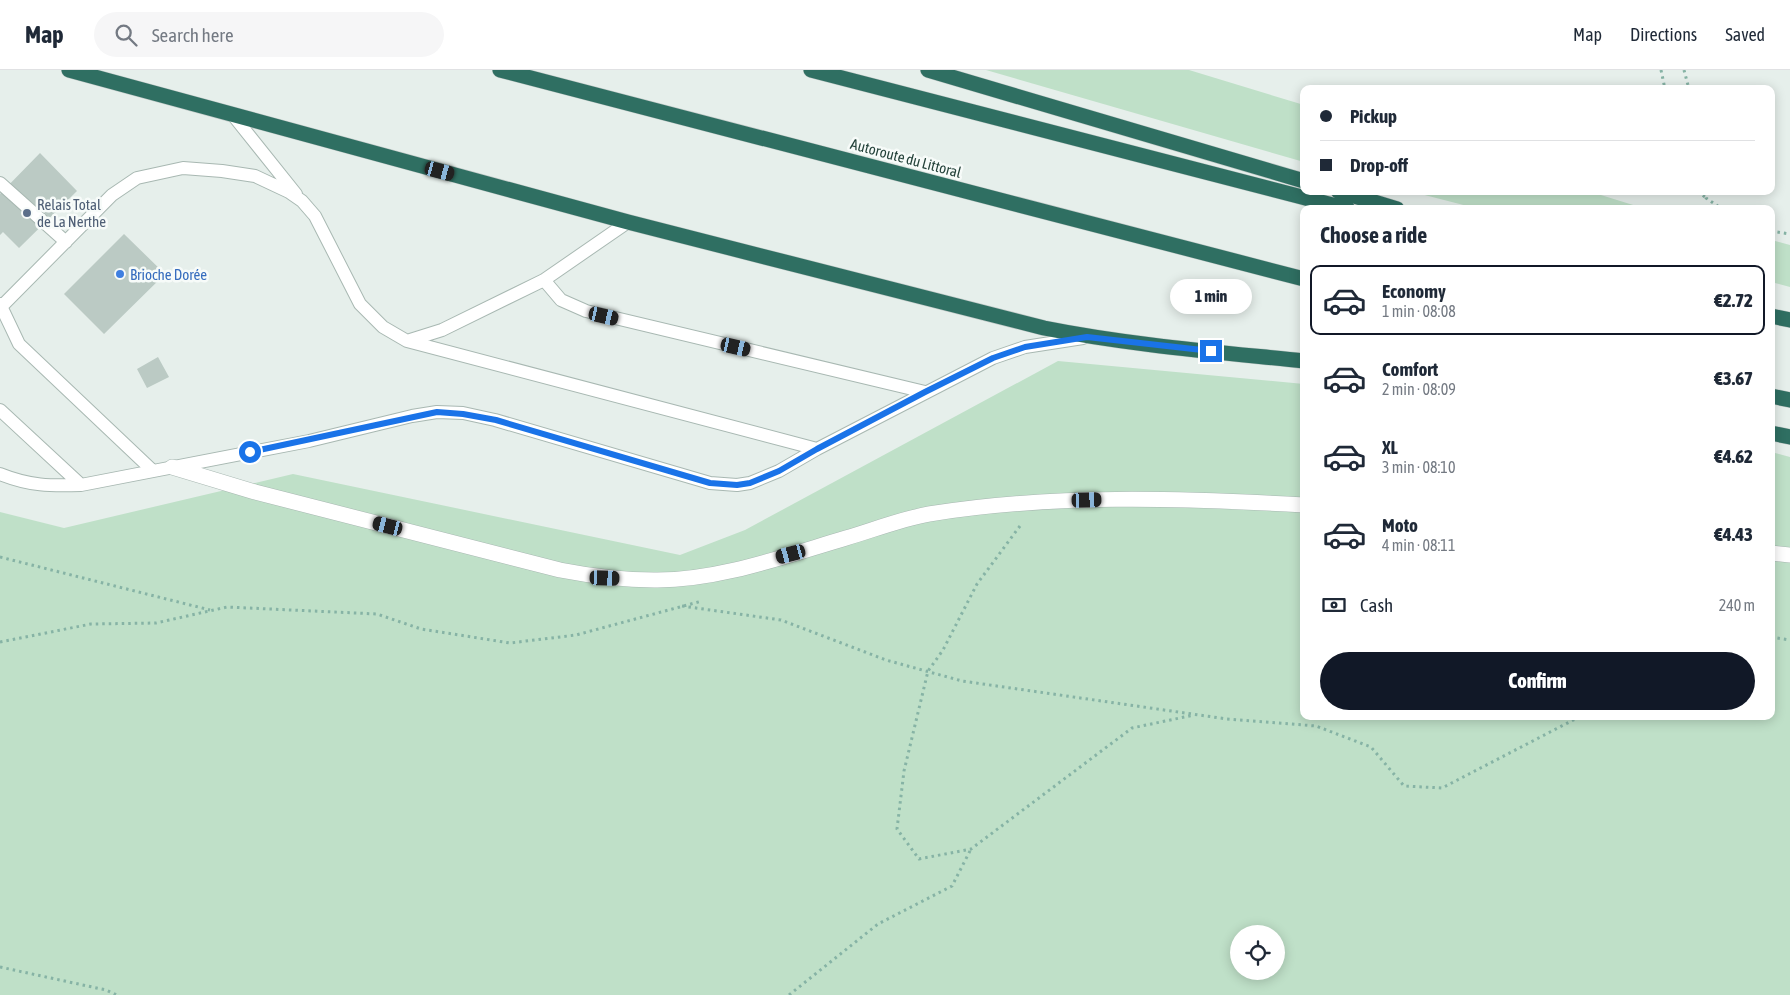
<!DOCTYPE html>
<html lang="en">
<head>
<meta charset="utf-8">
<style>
  :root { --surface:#fff; --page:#f6f6f7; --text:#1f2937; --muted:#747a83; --line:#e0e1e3; --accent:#111827 }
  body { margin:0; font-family:"Asap Condensed",sans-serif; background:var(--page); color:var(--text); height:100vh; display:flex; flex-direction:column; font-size:19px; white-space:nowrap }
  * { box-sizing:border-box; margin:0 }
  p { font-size:16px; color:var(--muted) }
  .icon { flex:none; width:28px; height:28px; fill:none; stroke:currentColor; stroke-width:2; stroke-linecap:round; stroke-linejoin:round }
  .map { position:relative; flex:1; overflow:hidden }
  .drawer { position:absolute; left:1300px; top:135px; width:475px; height:515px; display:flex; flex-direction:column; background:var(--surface); border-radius:10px; box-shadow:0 2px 12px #0003 }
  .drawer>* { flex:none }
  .hud { position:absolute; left:1300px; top:15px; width:475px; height:110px; border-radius:10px; box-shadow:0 2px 12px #0003; display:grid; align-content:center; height:110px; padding:0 20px; background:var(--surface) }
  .tools { position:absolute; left:1230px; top:855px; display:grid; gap:10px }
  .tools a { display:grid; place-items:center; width:55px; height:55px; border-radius:50%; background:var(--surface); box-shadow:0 2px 12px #0003; font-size:25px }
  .end { position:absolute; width:22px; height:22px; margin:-11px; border:6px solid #1a73e8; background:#fff; box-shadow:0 0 0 2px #fff }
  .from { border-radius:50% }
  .bubble { position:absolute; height:35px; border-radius:18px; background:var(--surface); box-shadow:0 2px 12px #0003; font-size:16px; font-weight:800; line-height:35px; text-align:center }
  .car { position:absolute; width:15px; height:30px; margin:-15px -8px; border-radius:6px; box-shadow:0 0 4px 1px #0007; background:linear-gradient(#222 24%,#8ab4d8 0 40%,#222 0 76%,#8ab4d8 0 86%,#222 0) }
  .hud b { display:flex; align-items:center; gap:18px; height:48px; font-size:19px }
  .hud b+b { border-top:1px solid var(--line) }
  .hud i { width:12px; height:12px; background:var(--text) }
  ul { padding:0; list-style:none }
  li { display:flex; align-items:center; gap:15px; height:70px; margin:0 10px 8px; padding:0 10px; border:2px solid transparent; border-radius:10px }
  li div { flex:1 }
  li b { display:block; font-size:19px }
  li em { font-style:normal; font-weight:800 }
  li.active { border-color:var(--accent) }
  li>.icon { width:45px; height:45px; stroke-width:1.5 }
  h2 { padding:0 20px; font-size:22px; line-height:60px }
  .pay { display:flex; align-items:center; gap:12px; height:55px; padding:0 20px; font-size:19px }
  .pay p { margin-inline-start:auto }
  .button { display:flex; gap:10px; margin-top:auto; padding:10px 20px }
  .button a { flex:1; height:58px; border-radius:30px; background:var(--accent); color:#fff; font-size:20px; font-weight:800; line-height:58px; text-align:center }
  header { display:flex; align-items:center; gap:30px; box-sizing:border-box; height:70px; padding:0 25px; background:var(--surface); border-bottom:1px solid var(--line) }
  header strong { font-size:24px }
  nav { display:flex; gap:28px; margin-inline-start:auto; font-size:18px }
  .search { width:350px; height:45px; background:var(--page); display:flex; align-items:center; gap:12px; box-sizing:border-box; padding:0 18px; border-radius:28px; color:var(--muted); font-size:19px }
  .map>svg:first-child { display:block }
</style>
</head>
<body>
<header>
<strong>Map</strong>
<div class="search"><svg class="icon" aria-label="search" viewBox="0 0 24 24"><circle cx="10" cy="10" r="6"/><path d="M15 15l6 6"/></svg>Search here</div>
<nav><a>Map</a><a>Directions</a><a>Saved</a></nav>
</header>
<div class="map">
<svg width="1790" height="925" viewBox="0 0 1790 925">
  <rect width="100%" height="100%" fill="#e6efeb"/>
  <path fill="#bfe0c8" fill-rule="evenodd" d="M986,0H1189L1304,35V92Z
    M1409,121H1588L1646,139H1479Z
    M1771,170L1790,175V217L1771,212Z
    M1058,291L1304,314V646H1771V382L1790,387V925H0V442L64,458L293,404L680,485L745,460ZM1239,864H1276V901H1239Z"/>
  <path fill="#bbcac4" d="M40,83L77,121L19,178L3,162L0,165V124Z
    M124,164L165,204L104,264L64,224Z
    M158,287L169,307L147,318L137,299Z"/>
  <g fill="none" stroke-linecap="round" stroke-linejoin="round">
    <g stroke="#a8b8b2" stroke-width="14">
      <path id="service" d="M232,44L296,124
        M0,113L66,172
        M544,210L561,230L586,241L925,322
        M0,234L19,274L152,400
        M2,236L112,125L137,108L183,98L222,101L255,106L289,122L302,131L315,146L360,234L383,257L407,271L817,379
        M407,271L442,260L544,210L628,152
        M0,340L81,415
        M0,404C30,416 50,416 81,415L309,371L412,346L437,342L463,343L495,350L710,413L737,415L750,413L779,401L817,379L993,288L1025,277L1083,268"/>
    </g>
    <g stroke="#a8b8b2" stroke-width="16">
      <path id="minor" d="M172,397L255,422L560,500C591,506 622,510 654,510C717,511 785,486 846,468C873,460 901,449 929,444C1053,424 1179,428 1304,435
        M1771,483L1790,485"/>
    </g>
    <g stroke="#c2cac8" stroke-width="16">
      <path id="motorway" d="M69,0L628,152L1044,258C1129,275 1217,282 1304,291
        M500,0L1304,209
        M811,0L1348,139
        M928,0L1304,111
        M1338,121L1397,139
        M1771,246L1790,250
        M1771,326L1790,330
        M1771,363L1790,367"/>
    </g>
    <path stroke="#86b3a5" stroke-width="3" stroke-dasharray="2.5 4" stroke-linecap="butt" d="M1661,0L1665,19
      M1684,0L1689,19
      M1698,121L1706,128
      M1706,121V128L1722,139
      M1771,161L1790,164
      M1020,456L977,514L943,580L928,601L904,701L897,759L919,789L971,779L1132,658L1194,645
      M0,487L210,540
      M682,536L781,550L886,590L962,611L1227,649L1316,656L1371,677L1404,716L1442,718L1581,646
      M1771,567L1790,570
      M0,572L91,554L156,553L227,537L377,544L421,559L510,573L576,565L702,531
      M0,897L106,920L117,925
      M789,925L878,854L952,816L971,779"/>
    <use href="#service" stroke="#fff" stroke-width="12"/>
    <use href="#minor" stroke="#fff" stroke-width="15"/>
    <use href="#motorway" stroke="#2f6f62" stroke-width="15"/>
  </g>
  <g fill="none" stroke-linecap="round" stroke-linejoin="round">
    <path stroke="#1a73e8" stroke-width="6" d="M250,382L437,342L463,344L496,350L710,413L737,415L750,413L779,401L817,379L925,322L993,288L1025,277L1087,267L1211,281"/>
  </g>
  <circle fill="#5c6f8a" stroke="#f7fbf9" stroke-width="2" cx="27" cy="143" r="5"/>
  <circle fill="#3f7fe0" stroke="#f7fbf9" stroke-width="2" cx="120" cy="204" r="5"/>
  <g text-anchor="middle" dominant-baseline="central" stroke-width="5" stroke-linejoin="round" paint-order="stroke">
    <g font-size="15" fill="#24423a" stroke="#f7fbf9">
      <text transform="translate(906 88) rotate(15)">Autoroute du Littoral</text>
    </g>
    <g font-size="15" fill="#4e5e75" stroke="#f7fbf9" text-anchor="start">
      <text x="37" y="134">Relais Total<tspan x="37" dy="17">de La Nerthe</tspan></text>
    </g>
    <g font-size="15" fill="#366cbe" stroke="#f7fbf9" text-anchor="start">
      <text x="130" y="204">Brioche Dorée</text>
    </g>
  </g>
</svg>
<div class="tools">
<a><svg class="icon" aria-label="locate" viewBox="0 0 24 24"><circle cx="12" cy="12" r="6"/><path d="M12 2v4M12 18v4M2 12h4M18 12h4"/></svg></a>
</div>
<i class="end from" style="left:250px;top:382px"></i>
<i class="end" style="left:1211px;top:281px"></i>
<div class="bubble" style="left:1170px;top:209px;width:82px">1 min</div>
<i class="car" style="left:440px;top:101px;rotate:105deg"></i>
<i class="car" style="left:604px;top:246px;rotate:103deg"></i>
<i class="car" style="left:736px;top:277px;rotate:103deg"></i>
<i class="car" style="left:1087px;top:430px;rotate:88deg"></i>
<i class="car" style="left:388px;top:456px;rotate:284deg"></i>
<i class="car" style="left:791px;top:484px;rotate:255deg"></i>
<i class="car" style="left:605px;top:508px;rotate:92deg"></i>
<div class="hud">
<b><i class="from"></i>Pickup</b>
<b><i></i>Drop-off</b>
</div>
<section class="drawer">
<h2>Choose a ride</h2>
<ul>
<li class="active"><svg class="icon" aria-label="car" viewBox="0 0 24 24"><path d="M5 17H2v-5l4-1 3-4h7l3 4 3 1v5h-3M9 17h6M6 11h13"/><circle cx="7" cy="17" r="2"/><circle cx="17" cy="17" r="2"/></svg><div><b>Economy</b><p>1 min · 08:08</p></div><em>€2.72</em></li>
<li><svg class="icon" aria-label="car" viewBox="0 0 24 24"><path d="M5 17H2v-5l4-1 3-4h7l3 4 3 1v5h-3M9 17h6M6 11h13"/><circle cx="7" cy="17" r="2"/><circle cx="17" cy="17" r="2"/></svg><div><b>Comfort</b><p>2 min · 08:09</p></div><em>€3.67</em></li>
<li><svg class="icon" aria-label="car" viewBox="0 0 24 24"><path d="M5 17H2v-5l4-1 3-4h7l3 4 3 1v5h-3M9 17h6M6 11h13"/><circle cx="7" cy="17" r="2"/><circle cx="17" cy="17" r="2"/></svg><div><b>XL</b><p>3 min · 08:10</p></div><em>€4.62</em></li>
<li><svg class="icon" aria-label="car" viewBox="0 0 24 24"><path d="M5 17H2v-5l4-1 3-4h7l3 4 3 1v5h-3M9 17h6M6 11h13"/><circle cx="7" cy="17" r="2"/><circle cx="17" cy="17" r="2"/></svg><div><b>Moto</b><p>4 min · 08:11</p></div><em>€4.43</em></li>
</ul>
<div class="pay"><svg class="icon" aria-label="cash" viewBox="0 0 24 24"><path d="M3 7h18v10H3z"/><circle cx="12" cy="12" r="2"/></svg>Cash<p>240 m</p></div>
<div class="button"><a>Confirm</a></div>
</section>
</div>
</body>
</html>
